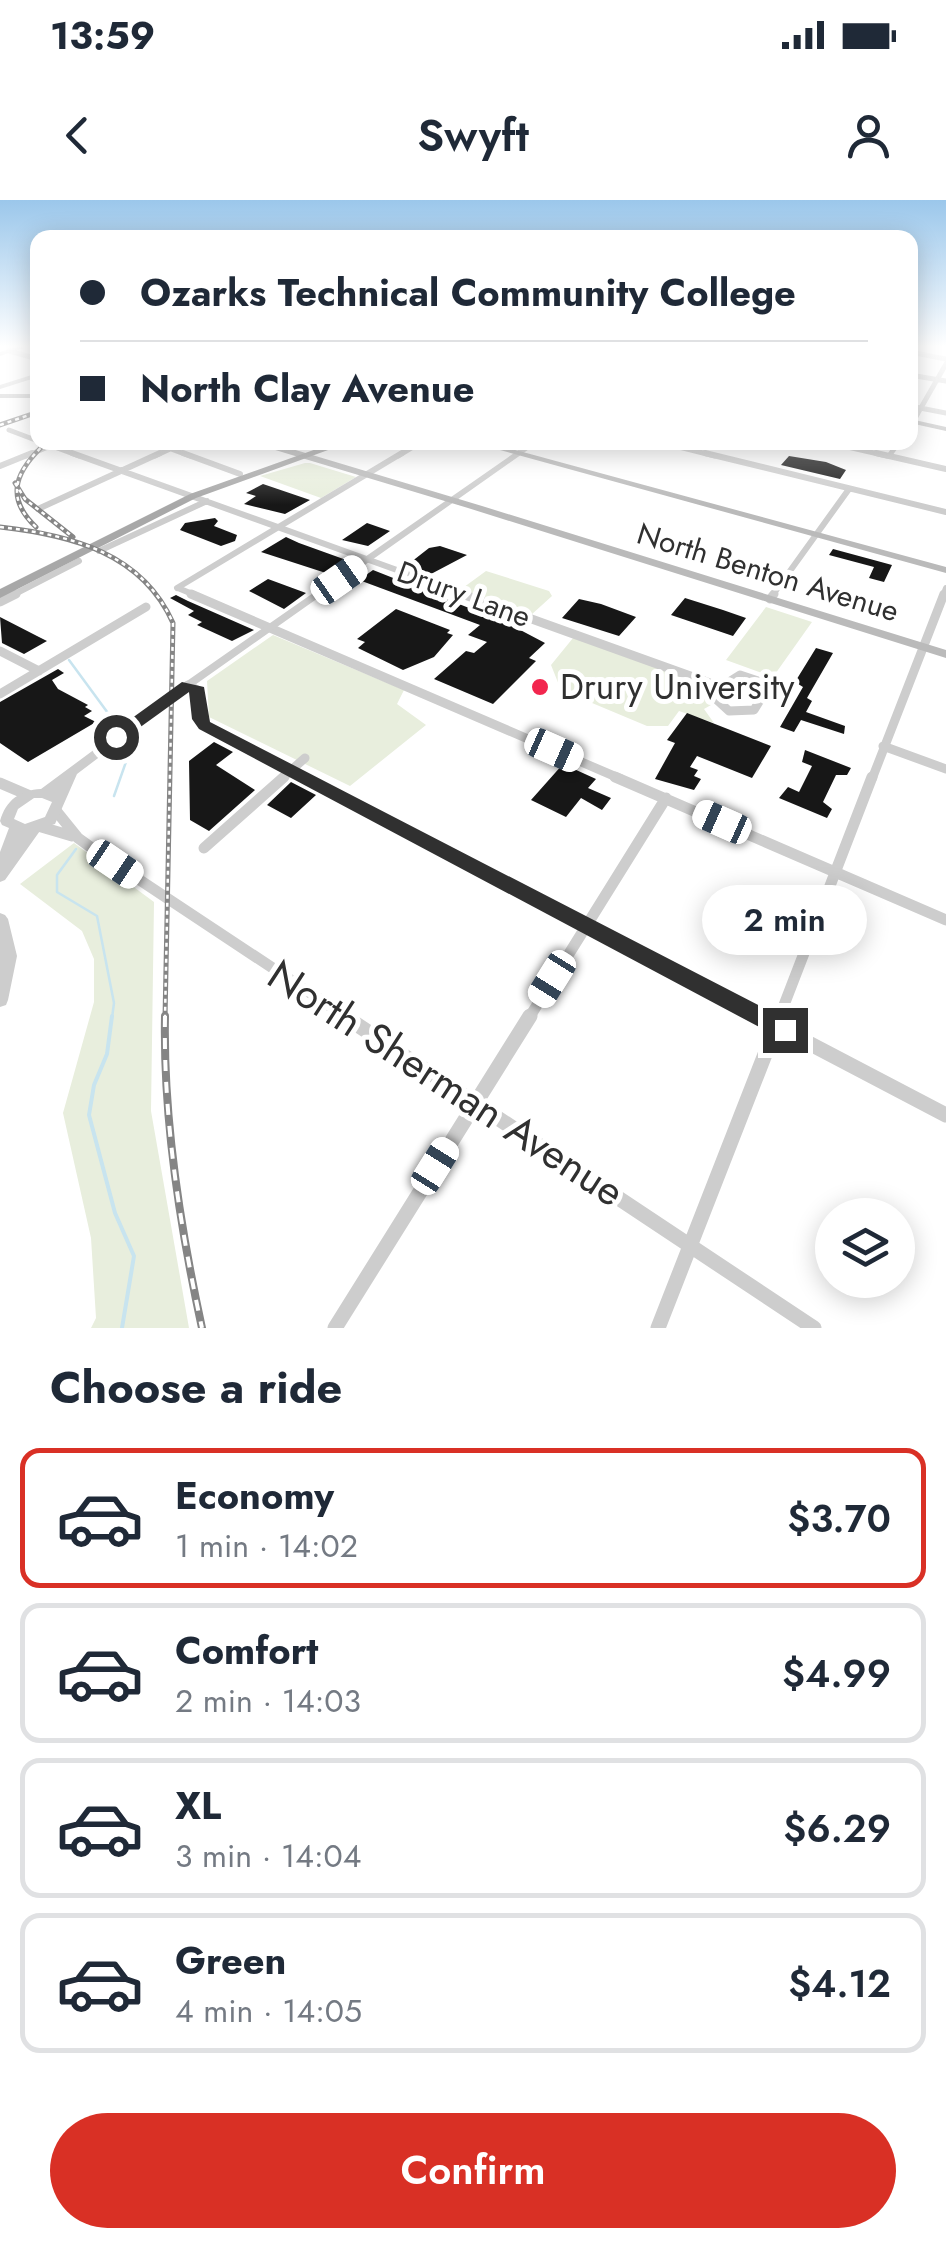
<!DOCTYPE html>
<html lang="en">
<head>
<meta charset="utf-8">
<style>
  :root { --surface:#fff; --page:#f6f6f7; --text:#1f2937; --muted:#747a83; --line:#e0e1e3; --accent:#d93025 }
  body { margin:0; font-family:Jost,sans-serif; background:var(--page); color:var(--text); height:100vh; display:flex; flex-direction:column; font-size:38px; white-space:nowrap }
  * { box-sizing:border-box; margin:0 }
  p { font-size:32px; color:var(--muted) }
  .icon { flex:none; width:55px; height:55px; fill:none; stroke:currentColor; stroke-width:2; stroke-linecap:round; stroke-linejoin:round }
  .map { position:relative; height:1128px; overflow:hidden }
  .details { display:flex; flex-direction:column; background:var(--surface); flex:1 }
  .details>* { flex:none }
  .banner { position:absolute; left:30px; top:30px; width:888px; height:220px; border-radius:20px; box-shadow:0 5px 25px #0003; display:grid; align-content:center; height:220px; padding:0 50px; background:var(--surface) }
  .controls { position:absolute; left:815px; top:998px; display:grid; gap:20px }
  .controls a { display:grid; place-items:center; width:100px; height:100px; border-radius:50%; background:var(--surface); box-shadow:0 5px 25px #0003; font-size:50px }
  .end { position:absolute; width:45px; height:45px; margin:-22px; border:12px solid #303030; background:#fff; box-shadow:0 0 0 5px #fff }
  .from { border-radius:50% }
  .bubble { position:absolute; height:70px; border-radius:35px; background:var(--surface); box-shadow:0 5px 25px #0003; font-size:32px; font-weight:600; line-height:70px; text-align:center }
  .car { position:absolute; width:30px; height:60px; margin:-30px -15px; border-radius:12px; box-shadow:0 0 8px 2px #0007; background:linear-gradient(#fff 24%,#345 0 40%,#fff 0 76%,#345 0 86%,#fff 0) }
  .banner b { display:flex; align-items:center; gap:35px; height:95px; font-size:38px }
  .banner b+b { border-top:2px solid var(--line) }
  .banner i { width:25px; height:25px; background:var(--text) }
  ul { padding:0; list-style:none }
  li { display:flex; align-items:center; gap:30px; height:140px; margin:0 20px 15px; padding:0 30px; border:5px solid var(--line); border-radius:20px }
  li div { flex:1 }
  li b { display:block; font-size:38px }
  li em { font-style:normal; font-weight:600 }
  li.current { border-color:var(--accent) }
  li>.icon { width:90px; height:90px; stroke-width:1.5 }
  h2 { padding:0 50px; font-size:45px; line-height:120px }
  .button { display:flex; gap:20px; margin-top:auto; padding:20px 50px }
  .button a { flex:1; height:115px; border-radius:60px; background:var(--accent); color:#fff; font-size:40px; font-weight:600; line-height:115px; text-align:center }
  .status { display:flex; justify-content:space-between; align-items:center; height:70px; padding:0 50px; background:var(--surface); direction:ltr }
  .status svg { height:28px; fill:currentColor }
  header { display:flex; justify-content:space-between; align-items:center; height:130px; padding:0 50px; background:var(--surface); font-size:45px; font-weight:600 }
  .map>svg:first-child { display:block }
</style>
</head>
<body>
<div class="status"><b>13:59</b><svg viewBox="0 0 49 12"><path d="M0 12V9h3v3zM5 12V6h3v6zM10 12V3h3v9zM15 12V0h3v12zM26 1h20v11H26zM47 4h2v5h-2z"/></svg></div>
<header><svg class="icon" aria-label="back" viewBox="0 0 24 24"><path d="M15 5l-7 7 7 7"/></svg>Swyft<svg class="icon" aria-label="person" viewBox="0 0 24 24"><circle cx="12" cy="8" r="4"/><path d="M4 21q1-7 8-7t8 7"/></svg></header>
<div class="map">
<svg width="946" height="1128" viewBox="0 0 946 1128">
  <rect width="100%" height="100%" fill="#fff"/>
  <path fill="#e8eedd" d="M305,263H310L356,277L321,298L260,276Z
    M486,371L549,391L552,396L531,415L460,390Z
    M766,407L812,422L773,477L726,460Z
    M273,435L404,490L397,504L426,525L350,586L209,517L207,481Z
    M573,438L712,487L711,505L704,509L714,523L679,511L668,526H647L561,490L551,465Z
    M74,643L154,702L151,911L189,1128H91L96,1118L91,1038L63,913L94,802V759L82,731L20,684Z"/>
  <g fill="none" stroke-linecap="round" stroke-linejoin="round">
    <path stroke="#c8e4ef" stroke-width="2.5" d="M69,460L116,524
      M114,596L133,542L131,535
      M76,649L57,675V692L97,716L114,803L112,818"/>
    <path stroke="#c8e4ef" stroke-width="4" d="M112,816L107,854L94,885L89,915L115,1013L134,1056L122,1128"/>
  </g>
  <path fill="#171717" d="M789,256L826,262L846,270L840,279L781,265Z
    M263,284L310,300L285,314L244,304L256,296L246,293Z
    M215,318L218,321L214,326L237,335L235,341L221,346L180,330L185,323Z
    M367,323L390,331L368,346L342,340Z
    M286,337L299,343L349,361L332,375L261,352Z
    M440,346L467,355L431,374L406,366L429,348Z
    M833,349L870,359L892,365L884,382L869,378L874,367L829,355Z
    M373,370L507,423L545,443L529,458L536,461L493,504L434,479L466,451L474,453L487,442L468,435L480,425L359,380Z
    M268,379L306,393L284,409L249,391Z
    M176,395L188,401L254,430L232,441L197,425L202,422L188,415L194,411L170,398Z
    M685,398L723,410L746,418L733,436L671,415Z
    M579,399L601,404L636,417L619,436L562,418Z
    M396,409L450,430L447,433L453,435L434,457L403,470L358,448L365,442L357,439Z
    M0,417L37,436L47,441L24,454L2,443Z
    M816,448L833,453L807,498L812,501L806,512L845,526L844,534L801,520L794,532L780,527L803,487L795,482Z
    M58,469L64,473L52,480L58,489L88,505L85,507L92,511L84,516L96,522L28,562L0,543V502Z
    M687,513L771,546L752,578L697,556L690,567L698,570L694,576L701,579L694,590L655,579L675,543L667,540Z
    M214,542L233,552L216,565L255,590L209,631L190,620L189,561Z
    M805,550L851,568L847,575H836L823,602L832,609L827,618L779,598L788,587L799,592L812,566L802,562Z
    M563,564L596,579L588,588L611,598L602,610L581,598L566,617L531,600Z
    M291,582L316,595L291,618L267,605Z"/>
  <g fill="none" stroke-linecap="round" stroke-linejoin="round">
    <path stroke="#cdcdcd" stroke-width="5" d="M9,151L38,159
      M910,152L946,159
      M910,175L946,181
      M910,206L946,213
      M910,227L946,164
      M9,230L38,241
      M41,242L79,256
      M152,242L190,256
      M659,242L715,256
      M826,242L887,256
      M282,247L306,242
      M26,256L53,245
      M155,256L185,242
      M398,256L421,242
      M889,256L899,242"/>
    <path stroke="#cdcdcd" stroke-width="6" d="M72,253L469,396
      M183,253L240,274
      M705,253L946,312
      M876,253L946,269
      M0,266L32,253
      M38,309L160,253
      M99,351L207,301
      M177,388L402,253
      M178,388L197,396
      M11,396L79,361
      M772,396L849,289
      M943,396L946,388"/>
    <path stroke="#cdcdcd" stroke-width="9" d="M191,394L621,579
      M462,394L721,487
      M770,399L774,394
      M0,402L16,394
      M0,451L39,471
      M740,475L758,481L765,492L754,510L729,511L717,500L721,487Z
      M188,485L199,491L200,519L205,526L307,579
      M0,494L146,407
      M883,546L946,569
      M281,579L305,558
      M872,579L944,394"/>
    <path stroke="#cdcdcd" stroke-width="11" d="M302,577L761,818
      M615,577L946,720
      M0,583L28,595
      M57,612L78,638L96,651L348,818
      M38,626L72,636
      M204,648L284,577
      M529,818L666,598
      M779,818L872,577"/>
    <path stroke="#cdcdcd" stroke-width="15" d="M344,816L814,1128
      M757,816L946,915
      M335,1128L530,816
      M658,1128L780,816"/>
    <path fill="#cdcdcd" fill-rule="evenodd" d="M38,173V177L0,189V185Z
      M530,242H539L192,487L77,574L55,624L42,628L5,680L0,682V652L9,628L2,625L0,621C6,600 20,590 41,589L184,483ZM34,598H42L52,602L45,617L25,624L14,619L18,609Z
      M0,713L5,715L8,719L17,756L8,800L6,805L0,807Z"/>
    <path fill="#bababa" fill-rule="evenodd" d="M18,147H26L0,156V152Z
      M0,194H38V198H0Z
      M910,219L946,227V231L910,223Z
      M262,242H269L482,306L946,450V458L468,308L262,246Z
      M471,242H486L946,367V373Z"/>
    <path fill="#a8a8a8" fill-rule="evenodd" d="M336,242H350L196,298L0,398V389L190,294Z"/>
    <g stroke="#858585" stroke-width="5">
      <path id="rail-far1" d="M0,225L38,212
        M15,283L25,299L73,337
        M0,327C71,335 142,353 173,423L165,818
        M36,327C3,296 17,269 47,242"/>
    </g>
    <g stroke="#858585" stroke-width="8">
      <path id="rail" d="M165,816C163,919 180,1027 202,1128"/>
    </g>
    <use href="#rail-far1" stroke="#fff" stroke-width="2.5" stroke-dasharray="4" stroke-linecap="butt"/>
    <use href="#rail" stroke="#fff" stroke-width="4" stroke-dasharray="11" stroke-linecap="butt"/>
  </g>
  <linearGradient id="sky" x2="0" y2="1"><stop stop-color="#9bc7eb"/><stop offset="0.48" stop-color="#fff"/><stop offset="1" stop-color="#fff" stop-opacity="0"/></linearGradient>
  <rect width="946" height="305" fill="url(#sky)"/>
  <path fill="#303030" d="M182,482L204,487L210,522L793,823V837H778L199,529L192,519L189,492L121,541H110V534Z"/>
  <circle fill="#f2264e" stroke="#fff" stroke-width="4" cx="540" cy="487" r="10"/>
  <g text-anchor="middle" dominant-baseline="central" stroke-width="10" stroke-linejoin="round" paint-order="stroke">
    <g font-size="30" fill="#303030" stroke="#fff">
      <text transform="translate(768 372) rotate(17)">North Benton Avenue</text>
      <text transform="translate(464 394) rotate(20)">Drury Lane</text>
    </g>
    <g font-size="35" fill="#303030" stroke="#fff" text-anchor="start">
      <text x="560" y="487">Drury University</text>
    </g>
    <g font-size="42" fill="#303030" stroke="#fff">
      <text transform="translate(446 883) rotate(33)">North Sherman Avenue</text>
    </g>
  </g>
</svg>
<div class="controls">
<a><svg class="icon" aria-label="layers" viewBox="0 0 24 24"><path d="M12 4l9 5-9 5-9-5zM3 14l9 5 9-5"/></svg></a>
</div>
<i class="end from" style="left:116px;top:537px"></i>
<i class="end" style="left:785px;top:830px"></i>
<div class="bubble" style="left:702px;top:685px;width:165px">2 min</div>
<i class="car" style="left:339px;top:380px;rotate:55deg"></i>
<i class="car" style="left:554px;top:550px;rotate:114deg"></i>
<i class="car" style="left:722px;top:622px;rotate:294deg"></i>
<i class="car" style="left:115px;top:664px;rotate:124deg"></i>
<i class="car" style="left:552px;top:779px;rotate:212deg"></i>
<i class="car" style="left:435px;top:966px;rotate:32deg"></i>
<div class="banner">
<b><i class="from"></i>Ozarks Technical Community College</b>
<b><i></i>North Clay Avenue</b>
</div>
</div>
<section class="details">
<h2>Choose a ride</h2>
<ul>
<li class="current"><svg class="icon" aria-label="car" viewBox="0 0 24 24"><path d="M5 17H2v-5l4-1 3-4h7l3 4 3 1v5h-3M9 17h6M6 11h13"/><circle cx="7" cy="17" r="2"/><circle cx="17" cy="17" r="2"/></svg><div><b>Economy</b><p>1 min · 14:02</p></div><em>$3.70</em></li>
<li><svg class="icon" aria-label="car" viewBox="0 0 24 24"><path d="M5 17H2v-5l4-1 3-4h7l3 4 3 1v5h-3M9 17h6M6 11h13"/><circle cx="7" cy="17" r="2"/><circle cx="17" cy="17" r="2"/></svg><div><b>Comfort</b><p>2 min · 14:03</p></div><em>$4.99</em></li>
<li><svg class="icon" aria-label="car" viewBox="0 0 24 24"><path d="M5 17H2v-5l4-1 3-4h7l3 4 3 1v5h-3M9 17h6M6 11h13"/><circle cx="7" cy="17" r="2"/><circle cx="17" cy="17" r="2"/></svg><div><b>XL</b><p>3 min · 14:04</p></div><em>$6.29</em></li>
<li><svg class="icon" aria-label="car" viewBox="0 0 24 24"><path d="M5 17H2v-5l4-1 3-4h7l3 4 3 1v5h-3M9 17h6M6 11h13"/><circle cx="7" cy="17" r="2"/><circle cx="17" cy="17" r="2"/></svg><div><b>Green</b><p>4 min · 14:05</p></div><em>$4.12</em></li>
</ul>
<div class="button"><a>Confirm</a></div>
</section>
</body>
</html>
